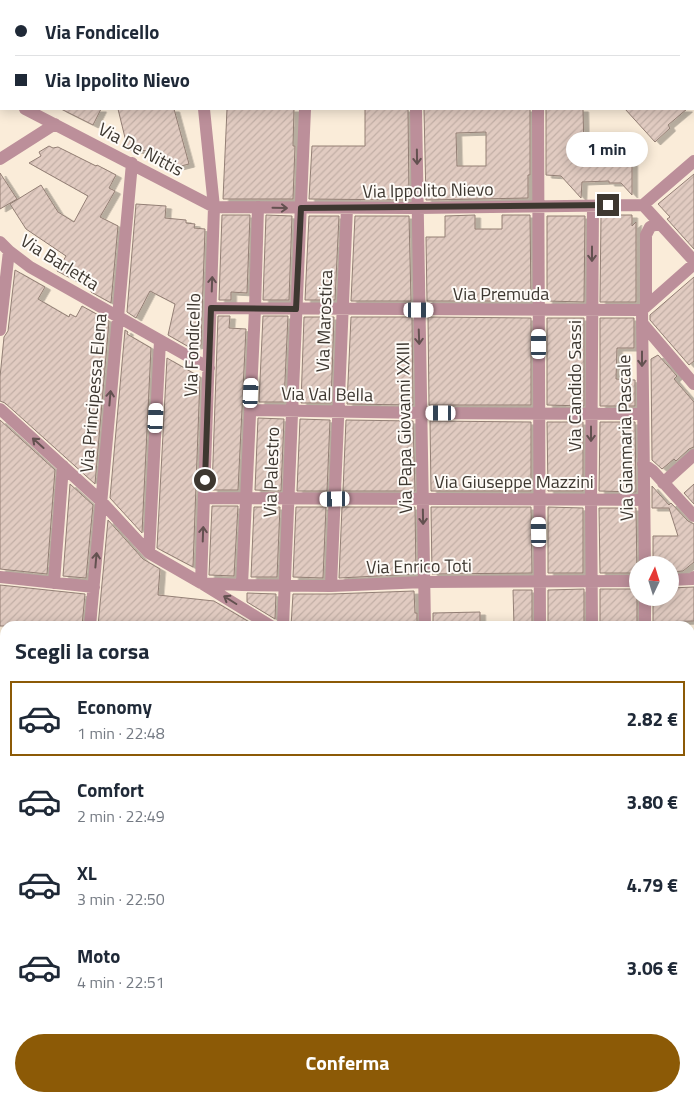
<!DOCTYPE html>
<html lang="it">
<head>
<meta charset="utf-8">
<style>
  :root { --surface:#fff; --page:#f2f2f3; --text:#1f2937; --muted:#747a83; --line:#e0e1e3; --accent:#8c5a06 }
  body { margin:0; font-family:"Titillium Web",sans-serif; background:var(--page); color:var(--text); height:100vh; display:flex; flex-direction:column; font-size:19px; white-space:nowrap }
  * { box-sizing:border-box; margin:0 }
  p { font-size:16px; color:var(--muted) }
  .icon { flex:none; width:28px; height:28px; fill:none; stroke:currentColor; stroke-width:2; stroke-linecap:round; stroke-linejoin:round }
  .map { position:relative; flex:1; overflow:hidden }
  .panel { position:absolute; left:0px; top:621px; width:695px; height:481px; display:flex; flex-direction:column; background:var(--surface); border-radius:15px 15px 0 0; box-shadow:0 2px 12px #0003 }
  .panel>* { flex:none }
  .top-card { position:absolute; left:0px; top:0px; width:695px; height:110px; box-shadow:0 2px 12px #0003; display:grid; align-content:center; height:110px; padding:0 15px; background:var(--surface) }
  .needle { width:32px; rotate:4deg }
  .fabs { position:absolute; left:629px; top:556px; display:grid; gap:10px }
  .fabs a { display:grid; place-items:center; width:50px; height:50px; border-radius:50%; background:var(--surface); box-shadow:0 2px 12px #0003; font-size:25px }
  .end { position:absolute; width:22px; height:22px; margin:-11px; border:6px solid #3d3730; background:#fff; box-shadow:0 0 0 2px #fff }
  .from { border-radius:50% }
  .bubble { position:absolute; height:35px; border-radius:18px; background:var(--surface); box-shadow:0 2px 12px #0003; font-size:16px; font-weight:700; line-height:35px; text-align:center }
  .car { position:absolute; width:15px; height:30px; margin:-15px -8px; border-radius:6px; box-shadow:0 0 4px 1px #0007; background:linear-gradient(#fff 24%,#345 0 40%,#fff 0 76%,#345 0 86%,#fff 0) }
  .top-card b { display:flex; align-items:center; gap:18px; height:48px; font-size:19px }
  .top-card b+b { border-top:1px solid var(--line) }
  .top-card i { width:12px; height:12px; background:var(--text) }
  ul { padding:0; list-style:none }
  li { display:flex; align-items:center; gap:15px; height:75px; margin:0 10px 8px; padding:0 5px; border:2px solid transparent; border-radius:0px }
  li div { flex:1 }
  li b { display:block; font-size:19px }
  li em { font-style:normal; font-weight:700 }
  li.selected { border-color:var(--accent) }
  li>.icon { width:45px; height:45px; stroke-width:1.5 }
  h2 { padding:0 15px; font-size:22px; line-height:60px }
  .primary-button { display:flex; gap:10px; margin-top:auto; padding:10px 15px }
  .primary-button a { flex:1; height:58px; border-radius:30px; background:var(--accent); color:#fff; font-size:20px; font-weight:700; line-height:58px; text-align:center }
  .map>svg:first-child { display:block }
</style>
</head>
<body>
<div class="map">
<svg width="694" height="1102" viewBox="0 0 694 1102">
  <defs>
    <pattern id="building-hatch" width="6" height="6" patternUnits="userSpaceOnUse" patternTransform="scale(1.25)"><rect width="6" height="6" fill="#e1cbc1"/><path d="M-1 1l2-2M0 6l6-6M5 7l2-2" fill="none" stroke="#c2afa6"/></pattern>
    <filter id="shadow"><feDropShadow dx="5.5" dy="3" stdDeviation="0" flood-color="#0004"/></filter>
  </defs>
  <rect width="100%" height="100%" fill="#faecd9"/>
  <path fill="url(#building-hatch)" stroke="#937f75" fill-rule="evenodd" filter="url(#shadow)" d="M61,109H101L93,125Z
    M118,109H174L189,164L169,169V168L165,169L163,163L160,164L157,151L128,150Z
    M227,109H294L293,146H295L293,199H223Z
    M365,109H408L409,200L309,199L312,146H365Z
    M424,109H530V175H528V198L426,200ZM486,132V166H457L456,133Z
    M546,109H583L584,150H632V195L621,183H609V181L582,182L581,198L561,176L546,175Z
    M625,109H687L668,125L670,128L655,142Z
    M49,146L53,148L58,147L96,166L97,165L116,175L109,188L115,191L100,217L118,226L111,303L91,292L92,289L57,271L66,256L26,229L10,204L41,185L58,212L74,222L88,196L29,163L41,156L39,152Z
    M0,173L17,199L0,209Z
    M694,174V249L667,219L670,217L658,204Z
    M136,204L166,206L165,218L186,220V223L195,224L194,228L205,229L201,345L189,347L168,335L175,304L150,291L136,318L127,312Z
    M222,215H250L247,293L231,292V300H219Z
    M266,215L292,216L289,300H263Z
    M475,215V229H502V215H530L531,301H427L426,237H445V216Z
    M601,215H632V226L636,222V302H600Z
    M309,216H339L335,300H305Z
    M355,216H409L411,301H351Z
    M547,216H585L584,302L547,301Z
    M15,270L45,287L38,299L69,317L70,314L76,317L82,306L109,321L95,484L5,403L0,401V377L4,337L8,331Z
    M694,277V361L689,365L650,320V315Z
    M218,316H230L229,328L246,329L238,490H212Z
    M263,316H288L284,402H259Z
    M304,317H334L331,403H301Z
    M351,317H412L413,405L347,404Z
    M428,317L531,318V405H429Z
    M547,318H584V406L547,405Z
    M600,318H634V348H617L616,379L635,380V406H600Z
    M125,330L128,332L127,334L151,348L142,533L110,498Z
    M658,355L677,376L674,379L694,402V447L689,449L676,461L674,459L662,469L652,460L651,359Z
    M167,358L200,377L193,567L157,548Z
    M258,418L284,419L281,491L255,490Z
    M300,419L330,420L327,491H297Z
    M0,420L55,470L47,574L0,569Z
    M346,420L413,421L415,491H343Z
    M430,421L531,422V491H431Z
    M547,422H583V491H548Z
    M600,422H635L636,492L599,491Z
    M70,484L93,505L86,578L63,576Z
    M694,484V504L684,493Z
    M652,486L669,505L671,503L688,521L694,524V562L683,571L670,572V565H653V536H678L669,508H652Z
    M212,506H238L234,576L209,575Z
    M254,507H280L277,577H251Z
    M296,507H326L323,578L293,577Z
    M342,507H415L416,574L339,578Z
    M431,507H531L532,573L432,574Z
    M548,507L583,508V573H548Z
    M599,508H636L637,573H600Z
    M108,520L143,559L160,569L158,595L214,601L256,626H98Z
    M0,585L85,594L82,626H0Z
    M694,587V621L653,622V598H670V588Z
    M584,589V626H548V590Z
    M600,589H637V626H600Z
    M513,590H532V626H514Z
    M414,591L415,613H417V626H291L293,594H331Z
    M247,593L276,594L275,619L247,602Z
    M480,612V626H433V613Z"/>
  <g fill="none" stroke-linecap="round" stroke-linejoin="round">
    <path stroke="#bc8f9a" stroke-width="12" d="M37,0L38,1
      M184,0L185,1
      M415,0V1
      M465,0L466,1
      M671,0L672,1
      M66,1L68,0
      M310,1V0
      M601,1L602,0
      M0,43L1,42
      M25,109L214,207L417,208L643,205
      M204,109L214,207L201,583L242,585L331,586L424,582L638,581
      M416,109L425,626
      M538,109L540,626
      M0,159L55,124
      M643,205L694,261
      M643,205L694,161
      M0,242L9,251L30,267L209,368
      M646,306V235L650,227L659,223
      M211,308L642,310
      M642,310L645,565
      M642,310L694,264
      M642,323L694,384
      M0,330L9,251
      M0,409L101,501L149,553L201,583L271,626
      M250,410L421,413L642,414
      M643,464L653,471L694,516
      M663,483L694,455
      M204,498C351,500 497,498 643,500
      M149,553L160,341
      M0,577L94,587
      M670,580L692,579L694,577
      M54,583L63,466
      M242,585L255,309L258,207
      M331,586L347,208
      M90,626L132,163
      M283,626L305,109
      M592,626L591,499L593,206
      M645,626V598
      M0,662L5,663
      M690,690L694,693
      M690,747L694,743
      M0,773H5
      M690,819L694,824
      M0,878L5,876
      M0,918L5,913
      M690,992H694
      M0,1004L5,1002
      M0,1052L5,1055
      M0,1089H5
      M96,1098L97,1102
      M315,1098L317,1102
      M410,1098L411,1102
      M200,1102L204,1098
      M356,1102L357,1098
      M399,1102L400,1098
      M627,1102V1098
      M693,1102L694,1100"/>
  </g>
  <defs><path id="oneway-shaft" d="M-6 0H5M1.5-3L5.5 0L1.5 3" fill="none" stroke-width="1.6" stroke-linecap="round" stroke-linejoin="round" transform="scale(1.25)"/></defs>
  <g stroke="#635150">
    <use href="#oneway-shaft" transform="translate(417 157) rotate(89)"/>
    <use href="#oneway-shaft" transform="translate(280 208) rotate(1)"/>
    <use href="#oneway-shaft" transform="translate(592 254) rotate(90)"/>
    <use href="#oneway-shaft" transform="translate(212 284) rotate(-88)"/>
    <use href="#oneway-shaft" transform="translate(419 337) rotate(88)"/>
    <use href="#oneway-shaft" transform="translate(642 359) rotate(90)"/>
    <use href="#oneway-shaft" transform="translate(110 398) rotate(-85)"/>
    <use href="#oneway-shaft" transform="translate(591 434) rotate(90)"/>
    <use href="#oneway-shaft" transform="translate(38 443) rotate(-138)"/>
    <use href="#oneway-shaft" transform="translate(423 517) rotate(89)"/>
    <use href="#oneway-shaft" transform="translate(203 534) rotate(-88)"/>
    <use href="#oneway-shaft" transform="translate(96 560) rotate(-85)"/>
    <use href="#oneway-shaft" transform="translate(230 600) rotate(-148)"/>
  </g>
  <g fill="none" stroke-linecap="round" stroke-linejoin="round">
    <path stroke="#3d3730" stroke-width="6" d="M205,480L211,308L296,309L301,208L608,205"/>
  </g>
  <g text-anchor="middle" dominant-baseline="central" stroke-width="4" stroke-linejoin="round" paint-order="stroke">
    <g font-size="18" fill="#3d3730" stroke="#fefbf7">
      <text transform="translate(141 149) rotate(28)">Via De Nittis</text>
      <text transform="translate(428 190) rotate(-1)">Via Ippolito Nievo</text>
      <text transform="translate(60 262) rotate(32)">Via Barletta</text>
      <text x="501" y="293">Via Premuda</text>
      <text transform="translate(324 321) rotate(-88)">Via Marostica</text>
      <text transform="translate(192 345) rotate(-88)">Via Fondicello</text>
      <text transform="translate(574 386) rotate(-90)">Via Candido Sassi</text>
      <text transform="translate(93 393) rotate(-85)">Via Principessa Elena</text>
      <text transform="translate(327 394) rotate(1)">Via Val Bella</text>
      <text transform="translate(404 428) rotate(-91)">Via Papa Giovanni XXIII</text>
      <text transform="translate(625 438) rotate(-91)">Via Gianmaria Pascale</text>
      <text transform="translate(271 472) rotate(-88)">Via Palestro</text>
      <text x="514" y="481">Via Giuseppe Mazzini</text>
      <text transform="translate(419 566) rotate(-1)">Via Enrico Toti</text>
    </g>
  </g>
</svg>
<div class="fabs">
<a><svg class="needle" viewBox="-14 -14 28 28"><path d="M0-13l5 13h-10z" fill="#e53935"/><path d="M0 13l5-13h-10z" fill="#747a83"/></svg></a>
</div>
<i class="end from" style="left:205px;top:480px"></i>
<i class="end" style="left:608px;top:205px"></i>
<div class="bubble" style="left:566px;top:132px;width:82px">1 min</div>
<i class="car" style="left:419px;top:310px;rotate:90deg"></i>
<i class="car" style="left:539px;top:344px;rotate:0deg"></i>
<i class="car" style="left:251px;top:393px;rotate:3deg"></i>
<i class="car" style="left:441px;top:413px;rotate:270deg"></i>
<i class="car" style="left:156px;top:418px;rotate:3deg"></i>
<i class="car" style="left:335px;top:499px;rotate:269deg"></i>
<i class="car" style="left:539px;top:532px;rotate:359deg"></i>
<div class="top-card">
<b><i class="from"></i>Via Fondicello</b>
<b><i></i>Via Ippolito Nievo</b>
</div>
<section class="panel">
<h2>Scegli la corsa</h2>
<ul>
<li class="selected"><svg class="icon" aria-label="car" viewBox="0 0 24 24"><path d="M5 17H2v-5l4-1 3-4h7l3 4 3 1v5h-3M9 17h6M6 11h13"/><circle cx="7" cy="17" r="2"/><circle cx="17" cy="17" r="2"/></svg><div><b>Economy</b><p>1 min · 22:48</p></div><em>2.82 €</em></li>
<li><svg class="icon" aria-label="car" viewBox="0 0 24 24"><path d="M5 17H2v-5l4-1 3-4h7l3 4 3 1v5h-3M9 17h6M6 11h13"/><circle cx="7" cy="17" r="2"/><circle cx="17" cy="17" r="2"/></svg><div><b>Comfort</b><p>2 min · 22:49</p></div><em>3.80 €</em></li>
<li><svg class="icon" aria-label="car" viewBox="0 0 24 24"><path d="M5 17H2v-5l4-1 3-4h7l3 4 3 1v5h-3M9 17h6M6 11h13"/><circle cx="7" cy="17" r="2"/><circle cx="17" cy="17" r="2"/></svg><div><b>XL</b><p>3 min · 22:50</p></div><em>4.79 €</em></li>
<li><svg class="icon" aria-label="car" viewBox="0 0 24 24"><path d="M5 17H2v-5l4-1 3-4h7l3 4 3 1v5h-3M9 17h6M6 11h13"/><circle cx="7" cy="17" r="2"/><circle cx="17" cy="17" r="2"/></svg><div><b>Moto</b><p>4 min · 22:51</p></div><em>3.06 €</em></li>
</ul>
<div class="primary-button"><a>Conferma</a></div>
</section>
</div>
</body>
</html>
